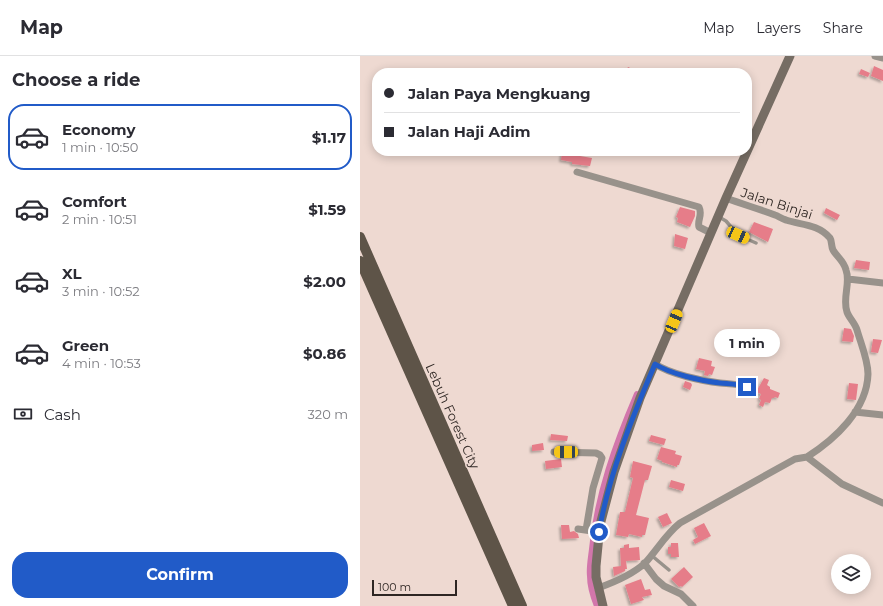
<!DOCTYPE html>
<html lang="en">
<head>
<meta charset="utf-8">
<style>
  :root { --surface:#fff; --page:#f2f2f3; --text:#2b2b33; --muted:#7c7c81; --line:#e1e1e2; --accent:#215bc8 }
  body { margin:0; font-family:Montserrat,sans-serif; background:var(--page); color:var(--text); height:100vh; display:flex; flex-direction:column; font-size:15px; white-space:nowrap }
  * { box-sizing:border-box; margin:0 }
  p { font-size:13px; color:var(--muted) }
  .icon { flex:none; width:22px; height:22px; fill:none; stroke:currentColor; stroke-width:2; stroke-linecap:round; stroke-linejoin:round }
  .map { position:relative; flex:1; overflow:hidden }
  .side { display:flex; flex-direction:column; background:var(--surface); width:360px }
  .side>* { flex:none }
  .banner { position:absolute; left:12px; top:12px; width:380px; height:88px; border-radius:16px; box-shadow:0 2px 10px #0003; display:grid; align-content:center; height:88px; padding:0 12px; background:var(--surface) }
  .buttons { position:absolute; left:471px; top:498px; display:grid; gap:8px }
  .buttons a { display:grid; place-items:center; width:40px; height:40px; border-radius:50%; background:var(--surface); box-shadow:0 2px 10px #0003; font-size:20px }
  .scale { position:absolute; left:12px; bottom:10px; width:85px; box-sizing:border-box; padding-left:4px; border:2px solid #2e2623; border-top:0; font-size:11px; line-height:14px; white-space:nowrap; color:#2e2623; -webkit-text-stroke:3px #eed9d1; paint-order:stroke }
  .end { position:absolute; width:18px; height:18px; margin:-9px; border:5px solid #215bc8; background:#fff; box-shadow:0 0 0 2px #fff }
  .from { border-radius:50% }
  .bubble { position:absolute; height:28px; border-radius:14px; background:var(--surface); box-shadow:0 2px 10px #0003; font-size:13px; font-weight:700; line-height:28px; text-align:center }
  .car { position:absolute; width:12px; height:24px; margin:-12px -6px; border-radius:5px; box-shadow:0 0 3px 1px #0007; background:linear-gradient(#f5c518 24%,#345 0 40%,#f5c518 0 76%,#345 0 86%,#f5c518 0) }
  .banner b { display:flex; align-items:center; gap:14px; height:38px; font-size:15px }
  .banner b+b { border-top:1px solid var(--line) }
  .banner i { width:10px; height:10px; background:var(--text) }
  ul { padding:0; list-style:none }
  li { display:flex; align-items:center; gap:12px; height:66px; margin:0 8px 6px; padding:0 4px; border:2px solid transparent; border-radius:16px }
  li div { flex:1 }
  li b { display:block; font-size:15px }
  li em { font-style:normal; font-weight:700 }
  li.selected { border-color:var(--accent) }
  li>.icon { width:36px; height:36px; stroke-width:1.5 }
  h2 { padding:0 12px; font-size:18px; line-height:48px }
  .pay { display:flex; align-items:center; gap:10px; height:44px; padding:0 12px; font-size:15px }
  .pay p { margin-inline-start:auto }
  .primary-button { display:flex; gap:8px; margin-top:auto; padding:8px 12px }
  .primary-button a { flex:1; height:46px; border-radius:16px; background:var(--accent); color:#fff; font-size:16px; font-weight:700; line-height:46px; text-align:center }
  header { display:flex; align-items:center; gap:24px; box-sizing:border-box; height:56px; padding:0 20px; background:var(--surface); border-bottom:1px solid var(--line) }
  header strong { font-size:19px }
  nav { display:flex; gap:22px; margin-inline-start:auto; font-size:14px }
  main { display:flex; flex:1; min-height:0 }
  .map>svg:first-child { display:block }
</style>
</head>
<body>
<header>
<strong>Map</strong>
<nav><a>Map</a><a>Layers</a><a>Share</a></nav>
</header>
<main>
<section class="side">
<h2>Choose a ride</h2>
<ul>
<li class="selected"><svg class="icon" aria-label="car" viewBox="0 0 24 24"><path d="M5 17H2v-5l4-1 3-4h7l3 4 3 1v5h-3M9 17h6M6 11h13"/><circle cx="7" cy="17" r="2"/><circle cx="17" cy="17" r="2"/></svg><div><b>Economy</b><p>1 min · 10:50</p></div><em>$1.17</em></li>
<li><svg class="icon" aria-label="car" viewBox="0 0 24 24"><path d="M5 17H2v-5l4-1 3-4h7l3 4 3 1v5h-3M9 17h6M6 11h13"/><circle cx="7" cy="17" r="2"/><circle cx="17" cy="17" r="2"/></svg><div><b>Comfort</b><p>2 min · 10:51</p></div><em>$1.59</em></li>
<li><svg class="icon" aria-label="car" viewBox="0 0 24 24"><path d="M5 17H2v-5l4-1 3-4h7l3 4 3 1v5h-3M9 17h6M6 11h13"/><circle cx="7" cy="17" r="2"/><circle cx="17" cy="17" r="2"/></svg><div><b>XL</b><p>3 min · 10:52</p></div><em>$2.00</em></li>
<li><svg class="icon" aria-label="car" viewBox="0 0 24 24"><path d="M5 17H2v-5l4-1 3-4h7l3 4 3 1v5h-3M9 17h6M6 11h13"/><circle cx="7" cy="17" r="2"/><circle cx="17" cy="17" r="2"/></svg><div><b>Green</b><p>4 min · 10:53</p></div><em>$0.86</em></li>
</ul>
<div class="pay"><svg class="icon" aria-label="cash" viewBox="0 0 24 24"><path d="M3 7h18v10H3z"/><circle cx="12" cy="12" r="2"/></svg>Cash<p>320 m</p></div>
<div class="primary-button"><a>Confirm</a></div>
</section>
<div class="map">
<svg width="523" height="550" viewBox="0 0 523 550">
  <defs>
    <filter id="shadow"><feDropShadow dx="-2" dy="2" stdDeviation="1" flood-color="#0004"/></filter>
  </defs>
  <rect width="100%" height="100%" fill="#eed9d1"/>
  <g fill="none" stroke-linecap="round" stroke-linejoin="round">
    <path stroke="#d276ab" stroke-width="6" d="M237,550C233,540 230,531 230,520C229,512 231,502 232,493C237,439 256,387 277,338"/>
  </g>
  <path fill="#e67d89" filter="url(#shadow)" d="M514,10L523,14V25L511,20Z
    M268,11L281,17H265Z
    M501,13L510,17L508,21L499,18Z
    M202,96L220,98V100L232,102L230,110L212,108V106L201,104Z
    M320,151L335,155V160L330,171L317,166L318,162L316,161Z
    M466,152L480,159L477,164L464,157Z
    M394,166L413,173L408,186L389,176Z
    M315,178L328,182L325,193L314,190Z
    M496,204L510,206L509,214L494,212Z
    M484,272L491,273L494,280L493,286L482,285Z
    M513,283L522,284L518,297L511,296Z
    M339,302L352,305L351,310L355,311L352,319L349,318L348,320L344,319L345,315L336,313Z
    M404,322L409,324L407,329L410,331V333L420,337L418,342L415,341L414,342H412L410,347L405,346L403,351L399,349L401,344L399,343L401,338L396,336Z
    M325,325L331,327L332,329L330,334L323,331Z
    M489,327L498,328L496,344L487,343Z
    M191,378L208,380L207,385L190,384Z
    M291,379L306,383L304,389L289,385Z
    M183,387L184,394L172,395V389Z
    M301,391L316,395L315,398L322,400L319,409H317V411L302,406V405L297,403Z
    M201,403L202,411L186,413L185,405Z
    M273,405L292,410L288,424H285L276,459L289,462L285,479H282V481L269,478L268,481L256,479L260,456H265L273,422L270,421Z
    M311,424L325,428L323,435L309,431Z
    M307,457L312,467L303,471L298,461Z
    M344,467L351,480L335,488L333,484L338,481L334,472Z
    M201,469H209L210,476L214,475L218,478L219,482L202,483Z
    M311,487H318L319,501H311V498H308V491H311Z
    M269,488V492L279,491L280,504L266,505L267,513H265V515L254,520L253,511L261,510L260,492H264V489Z
    M324,511L333,521L322,531L321,530L319,531L311,523Z
    M281,523L285,534L290,533L292,539L282,541L284,544L271,548L265,529Z"/>
  <g fill="none" stroke-linecap="round" stroke-linejoin="round">
    <path stroke="#98928b" stroke-width="3.5" d="M359,161L366,165L378,179L396,187
      M291,499L309,514"/>
    <path stroke="#98928b" stroke-width="7" d="M515,0L523,2
      M217,116L339,151C343,159 337,164 339,171L351,177
      M366,142C382,148 399,153 415,159C418,160 422,163 426,164C441,169 458,168 470,182C472,185 471,190 473,194C477,201 484,205 486,214C491,227 482,242 487,256C489,262 495,267 497,274C501,288 508,304 508,318C507,354 475,383 447,401
      M488,223L523,227
      M295,308C310,318 342,325 360,327C370,328 378,328 387,331
      M495,356L523,359
      M194,396L236,397L240,399L242,402L233,432L226,474
      M218,473L239,476
      M284,507L296,523L304,530L321,538L333,550
      M238,532C255,526 272,519 285,507C297,494 306,478 320,467L435,403L447,401L482,428L523,447"/>
    <path stroke="#766d64" stroke-width="9" d="M243,550L236,521V510L240,469L254,416L280,342L366,142L430,0"/>
    <path stroke="#5e5448" stroke-width="10" d="M0,181L162,550
      M0,205L153,550"/>
  </g>
  <g fill="none" stroke-linecap="round" stroke-linejoin="round">
    <path stroke="#215bc8" stroke-width="5" d="M239,476C249,418 272,362 295,308C310,318 342,325 360,327C370,328 378,328 387,331"/>
  </g>
  <g text-anchor="middle" dominant-baseline="central" stroke-width="3" stroke-linejoin="round" paint-order="stroke">
    <g font-size="13" fill="#2e2623" stroke="#eed9d1">
      <text transform="translate(417 147) rotate(18)">Jalan Binjai</text>
      <text transform="translate(93 360) rotate(66)">Lebuh Forest City</text>
    </g>
  </g>
</svg>
<div class="buttons">
<a><svg class="icon" aria-label="layers" viewBox="0 0 24 24"><path d="M12 4l9 5-9 5-9-5zM3 14l9 5 9-5"/></svg></a>
</div>
<div class="scale">100 m</div>
<i class="end from" style="left:239px;top:476px"></i>
<i class="end" style="left:387px;top:331px"></i>
<div class="bubble" style="left:354px;top:273px;width:66px">1 min</div>
<i class="car" style="left:378px;top:179px;rotate:114deg"></i>
<i class="car" style="left:314px;top:265px;rotate:23deg"></i>
<i class="car" style="left:206px;top:396px;rotate:270deg"></i>
<div class="banner">
<b><i class="from"></i>Jalan Paya Mengkuang</b>
<b><i></i>Jalan Haji Adim</b>
</div>
</div>
</main>
</body>
</html>
